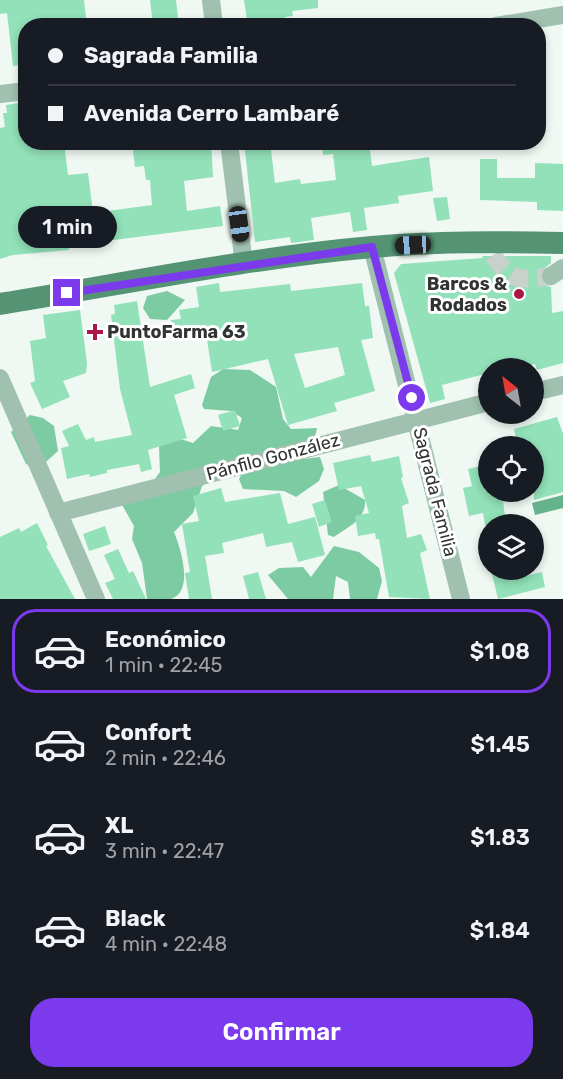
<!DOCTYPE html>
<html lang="es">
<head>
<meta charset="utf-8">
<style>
  :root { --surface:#171b24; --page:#20242c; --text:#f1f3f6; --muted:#9ea1a6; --line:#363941; --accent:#7c3aed }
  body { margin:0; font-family:Rubik,sans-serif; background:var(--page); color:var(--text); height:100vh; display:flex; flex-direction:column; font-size:22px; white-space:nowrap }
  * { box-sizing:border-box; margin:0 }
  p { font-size:20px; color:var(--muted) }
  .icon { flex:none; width:33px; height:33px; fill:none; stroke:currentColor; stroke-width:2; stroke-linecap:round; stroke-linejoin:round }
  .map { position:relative; height:599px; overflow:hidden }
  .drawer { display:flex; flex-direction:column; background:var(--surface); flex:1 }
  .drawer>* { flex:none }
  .banner { position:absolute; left:18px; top:18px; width:528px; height:132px; border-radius:24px; box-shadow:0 3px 9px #0003; display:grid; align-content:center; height:132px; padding:0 30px; background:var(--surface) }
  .needle { width:39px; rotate:329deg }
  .fabs { position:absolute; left:478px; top:358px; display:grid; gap:12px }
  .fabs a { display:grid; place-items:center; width:66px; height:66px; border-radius:50%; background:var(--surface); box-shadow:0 3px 9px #0003; font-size:30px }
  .end { position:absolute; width:27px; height:27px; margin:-14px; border:8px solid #7c3aed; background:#fff; box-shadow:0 0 0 3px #fff }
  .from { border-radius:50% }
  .bubble { position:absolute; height:42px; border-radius:21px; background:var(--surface); box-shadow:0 3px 9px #0003; font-size:20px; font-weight:600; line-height:42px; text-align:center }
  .car { position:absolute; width:18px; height:36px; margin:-18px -9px; border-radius:8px; box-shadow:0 0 4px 2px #0007; background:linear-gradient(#222 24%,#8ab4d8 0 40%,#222 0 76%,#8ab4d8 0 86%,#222 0) }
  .banner b { display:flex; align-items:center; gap:21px; height:57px; font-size:22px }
  .banner b+b { border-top:2px solid var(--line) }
  .banner i { width:15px; height:15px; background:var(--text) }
  ul { padding:10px 0 0; list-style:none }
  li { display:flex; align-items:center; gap:18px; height:84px; margin:0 12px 9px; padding:0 18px; border:3px solid transparent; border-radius:24px }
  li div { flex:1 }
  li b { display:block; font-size:22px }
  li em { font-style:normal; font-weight:600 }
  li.active { border-color:var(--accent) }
  li>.icon { width:54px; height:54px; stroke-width:1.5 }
  .cta { display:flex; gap:12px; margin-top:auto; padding:12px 30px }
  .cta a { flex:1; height:69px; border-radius:24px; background:var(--accent); color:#fff; font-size:24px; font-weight:600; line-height:69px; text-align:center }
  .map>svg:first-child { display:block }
</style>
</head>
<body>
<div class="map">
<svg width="563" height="599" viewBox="0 0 563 599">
  <rect width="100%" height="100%" fill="#eff8f3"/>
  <path fill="#7ccba3" d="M167,291L185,300L167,320L150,319L143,308L147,296Z
    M223,369L250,370L276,387L283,419L291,429L317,428L314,441L294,460L320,457L324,469L319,481L296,497L284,491L243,489L239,479L245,468L236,462L202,486L193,513L174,532C180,547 195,591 171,599C165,599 154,599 147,599L142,563L132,539L134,526L121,503L152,483L160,472L159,446L168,435L193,443L211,426L238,430L242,418L231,411L204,409L202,405L211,377Z
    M30,415L43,418L54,426L58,451L38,469L26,464L11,432Z
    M339,485L365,500C366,520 349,526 334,537L328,535L323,492Z
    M334,546L359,552L379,568L382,581L377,599H350L348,582L336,576L333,599H288L268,575L279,568L303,567L311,577Z"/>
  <path fill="#65b38c" d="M563,495V508L535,515L532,503Z"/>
  <path fill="#92e1b8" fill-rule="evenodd" d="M0,0H84L87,26H26V64L13,66L7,13L0,14Z
    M150,0H176L179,26H153Z
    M244,0H318V8L292,11L293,16L285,17L286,26H248Z
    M26,102V142H64L68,175L88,173L93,213L152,205L150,180H146L144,166L135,167L132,142H211L213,177L184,181L187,211L220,206L223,226L98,242L97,233L67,237L69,250L13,255L0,259V128L5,127L3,113H7L6,105Z
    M244,142H270L275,183L300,179L301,184L336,180L333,154L323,155L322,142H369L372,166L429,157L433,191L398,196L399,203L364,208L367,230L353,232L350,212L311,218L314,240L291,243L290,237L255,242Z
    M480,159H497V178H535V163L563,164V211L537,210V202L480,200Z
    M447,197L450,219L437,221L433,198Z
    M482,256H551V263L541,271L540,277L546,286L551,287L552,313L563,311V363L537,370L535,364L515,369H489V373L442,385L445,399L430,403L394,273L401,264L483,258Z
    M219,283L220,292L290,284L291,291L362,283L365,306H369L373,338L361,340L375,391L334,403L337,411L288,425L268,359L212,372L206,333L174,339L171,320L181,319L179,310L199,307L196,287ZM338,347L345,375L305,388L294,354Z
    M137,301L150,387L191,374L195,388L174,395L187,438L148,450L152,469L141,472L139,464L107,470V473L90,477L89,474L67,479L61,448L69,446L62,431L78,424L86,440L94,437L95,442L132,435L120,389L111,315L115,314L114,305Z
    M80,310L87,363L86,373L63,381L70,397L42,409L30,383L35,381L30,341L46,338L43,315Z
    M235,410L240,426L223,431L218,415Z
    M557,417L563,434V492L534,500V447H518L514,429Z
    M370,455L372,462L399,456L403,477L401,478L409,503L402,506L407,538L421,534L427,550L420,553L430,599L389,597L379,539H376L375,533L358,536L355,516L369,513L361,486L339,490L333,463Z
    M481,466L485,483L489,482V492H502L506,525H485L483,513L469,516L463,488L472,486L468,469Z
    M221,488L225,502L280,493L288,524L315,517L325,555L298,562L292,542L266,547L263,533L222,543L224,553L205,556L212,599H189L185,573L190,572L182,524L199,521L193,496Z
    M325,500L332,522L319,527L312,504Z
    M37,523L48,545L46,546L75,599H0V537L19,528L21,532Z
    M105,526L111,544L89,551L83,534Z
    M118,549L129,573L133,571L146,599H113L105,583L115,579L104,555Z
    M491,570H524L526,576L542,572L545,587L498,599Z
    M258,572L266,599H249L243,576Z"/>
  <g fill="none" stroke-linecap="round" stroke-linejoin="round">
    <path stroke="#c9d1cc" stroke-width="18" stroke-dasharray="18 9" stroke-linecap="butt" d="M493,255C511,282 521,281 551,276"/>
    <path stroke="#a0c1af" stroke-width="18" d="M211,0L214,26
      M496,26L563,15
      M0,94L26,91
      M229,142L244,264
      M372,247L461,599
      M551,276L563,268
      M0,378L96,599
      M534,392L563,385
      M58,513L489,402"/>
    <path stroke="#549474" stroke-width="22" d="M0,304C123,284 248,258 372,247C436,241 500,242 563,243"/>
  </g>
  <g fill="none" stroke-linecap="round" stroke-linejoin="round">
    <path stroke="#7c3aed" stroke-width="8" d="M67,293L372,247L412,398"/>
  </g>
  <g fill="#ac1846" stroke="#fff" stroke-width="2">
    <circle cx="519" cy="294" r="6"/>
    <path d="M92 323h6v6h6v6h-6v6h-6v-6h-6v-6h6z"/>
  </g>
  <g text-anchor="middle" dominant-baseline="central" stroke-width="6" stroke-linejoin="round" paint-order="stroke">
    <g font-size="18" font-weight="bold" fill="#313432" stroke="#fff" text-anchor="end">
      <text x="507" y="284">Barcos &amp;<tspan x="507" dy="21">Rodados</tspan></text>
      <text x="107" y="332" text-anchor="start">PuntoFarma 63</text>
    </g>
    <g font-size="18" fill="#313432" stroke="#fff">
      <text transform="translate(273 457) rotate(-15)">Pánfilo González</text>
      <text transform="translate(435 492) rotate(76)">Sagrada Familia</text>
    </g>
  </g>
</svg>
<div class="fabs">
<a><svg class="needle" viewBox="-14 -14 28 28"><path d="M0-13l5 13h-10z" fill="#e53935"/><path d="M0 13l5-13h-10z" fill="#9ea1a6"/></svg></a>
<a><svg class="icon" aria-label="locate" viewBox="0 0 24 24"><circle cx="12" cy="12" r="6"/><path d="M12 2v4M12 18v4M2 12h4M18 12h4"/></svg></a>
<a><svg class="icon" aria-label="layers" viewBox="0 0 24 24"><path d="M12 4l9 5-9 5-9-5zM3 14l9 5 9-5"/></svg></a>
</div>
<i class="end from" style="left:412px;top:398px"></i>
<i class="end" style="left:67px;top:293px"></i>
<div class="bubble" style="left:18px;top:206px;width:99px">1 min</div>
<i class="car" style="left:239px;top:224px;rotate:172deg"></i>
<i class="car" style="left:413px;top:245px;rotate:267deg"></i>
<div class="banner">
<b><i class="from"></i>Sagrada Familia</b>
<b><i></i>Avenida Cerro Lambaré</b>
</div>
</div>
<section class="drawer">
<ul>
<li class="active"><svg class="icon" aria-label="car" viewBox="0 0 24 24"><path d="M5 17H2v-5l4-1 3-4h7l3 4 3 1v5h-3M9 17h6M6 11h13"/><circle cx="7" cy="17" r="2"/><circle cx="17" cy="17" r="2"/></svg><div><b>Económico</b><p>1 min · 22:45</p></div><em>$1.08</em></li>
<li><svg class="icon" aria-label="car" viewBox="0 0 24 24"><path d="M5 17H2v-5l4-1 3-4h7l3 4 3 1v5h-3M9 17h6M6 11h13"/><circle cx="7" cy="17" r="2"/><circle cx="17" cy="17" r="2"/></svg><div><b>Confort</b><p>2 min · 22:46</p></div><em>$1.45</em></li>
<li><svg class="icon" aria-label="car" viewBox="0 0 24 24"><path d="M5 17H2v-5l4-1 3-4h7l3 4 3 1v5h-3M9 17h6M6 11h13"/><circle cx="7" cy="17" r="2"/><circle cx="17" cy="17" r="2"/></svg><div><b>XL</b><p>3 min · 22:47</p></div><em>$1.83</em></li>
<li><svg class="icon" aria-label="car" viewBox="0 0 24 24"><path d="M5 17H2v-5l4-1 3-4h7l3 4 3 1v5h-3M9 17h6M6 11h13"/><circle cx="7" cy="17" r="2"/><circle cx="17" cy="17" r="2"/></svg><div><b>Black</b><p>4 min · 22:48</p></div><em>$1.84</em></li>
</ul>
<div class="cta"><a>Confirmar</a></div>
</section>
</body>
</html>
